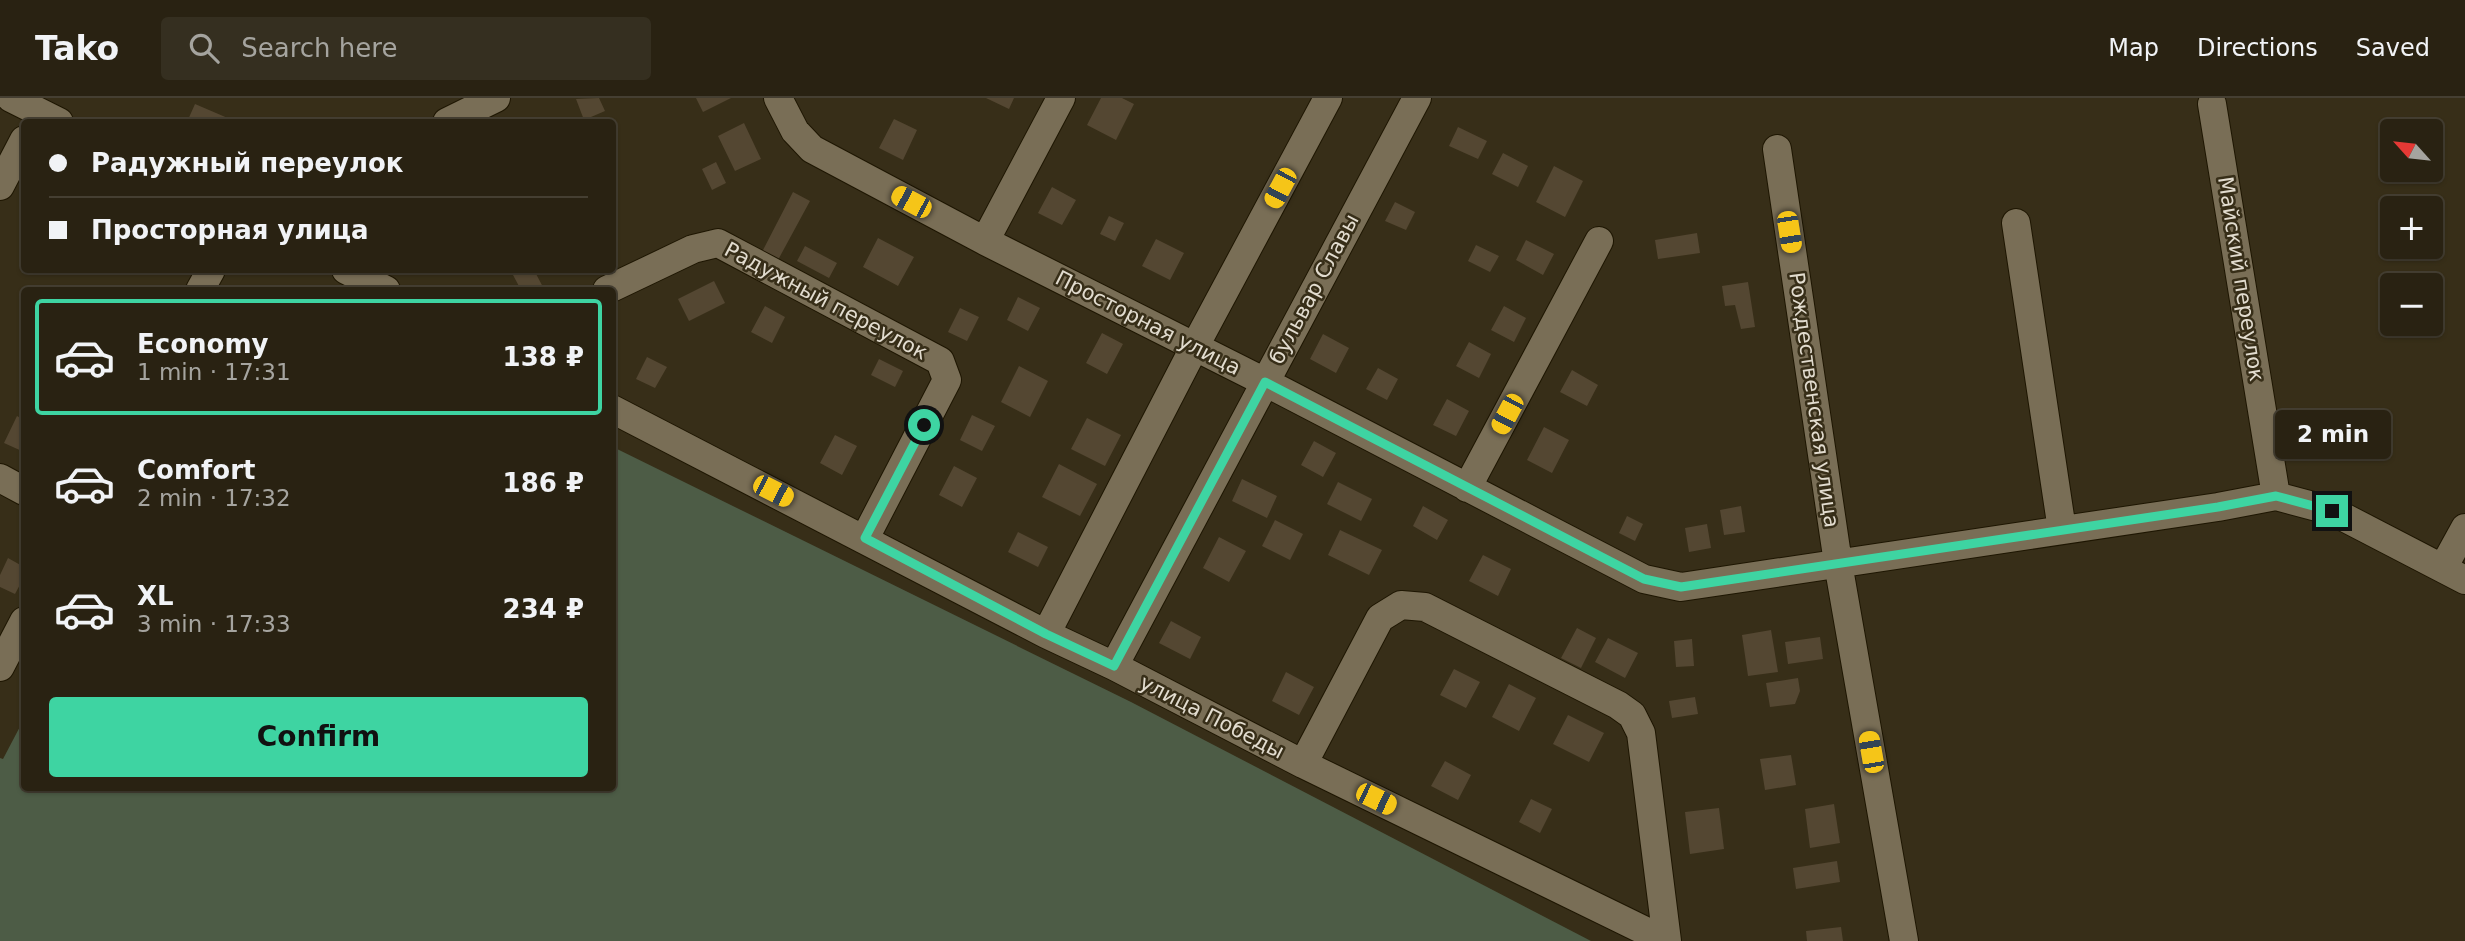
<!DOCTYPE html>
<html lang="en">
<head>
<meta charset="utf-8">
<style>
  :root { --surface:#292212; --page:#352f20; --text:#f1f3f6; --muted:#a5a49f; --line:#453f32; --accent:#3ed4a2 }
  body { margin:0; font-family:"DejaVu Sans",sans-serif; background:var(--page); color:var(--text); height:100vh; display:flex; flex-direction:column; font-size:26px; white-space:nowrap }
  * { box-sizing:border-box; margin:0 }
  p { font-size:23px; color:var(--muted) }
  .icon { flex:none; width:38px; height:38px; fill:none; stroke:currentColor; stroke-width:2; stroke-linecap:round; stroke-linejoin:round }
  .map { position:relative; flex:1; overflow:hidden }
  .drawer { position:absolute; left:21px; top:189px; width:595px; height:504px; display:flex; flex-direction:column; background:var(--surface); border-radius:7px; box-shadow:0 2px 5px #0004,0 0 0 2px var(--line) }
  .drawer>* { flex:none }
  .guide { position:absolute; left:21px; top:21px; width:595px; height:154px; border-radius:7px; box-shadow:0 2px 5px #0004,0 0 0 2px var(--line); display:grid; align-content:center; height:154px; padding:0 28px; background:var(--surface) }
  .needle { width:46px; rotate:297deg }
  .fabs { position:absolute; left:2380px; top:21px; display:grid; gap:14px }
  .fabs a { display:grid; place-items:center; width:63px; height:63px; border-radius:7px; background:var(--surface); box-shadow:0 2px 5px #0004,0 0 0 2px var(--line); font-size:35px }
  .end { position:absolute; width:32px; height:32px; margin:-16px; border:9px solid #3ed4a2; background:#111; box-shadow:0 0 0 4px #111 }
  .from { border-radius:50% }
  .bubble { position:absolute; height:49px; border-radius:7px; background:var(--surface); box-shadow:0 2px 5px #0004,0 0 0 2px var(--line); font-size:23px; font-weight:700; line-height:49px; text-align:center }
  .car { position:absolute; width:21px; height:42px; margin:-21px -10px; border-radius:9px; box-shadow:0 0 5px 2px #0007; background:linear-gradient(#f5c518 24%,#345 0 40%,#f5c518 0 76%,#345 0 86%,#f5c518 0) }
  .guide b { display:flex; align-items:center; gap:24px; height:66px; font-size:26px }
  .guide b+b { border-top:2px solid var(--line) }
  .guide i { width:18px; height:18px; background:var(--text) }
  ul { padding:12px 0 0; list-style:none }
  li { display:flex; align-items:center; gap:21px; height:116px; margin:0 14px 10px; padding:0 14px; border:4px solid transparent; border-radius:7px }
  li div { flex:1 }
  li b { display:block; font-size:26px }
  li em { font-style:normal; font-weight:700 }
  li.current { border-color:var(--accent) }
  li>.icon { width:63px; height:63px; stroke-width:1.5 }
  .cta { display:flex; gap:14px; margin-top:auto; padding:14px 28px }
  .cta a { flex:1; height:80px; border-radius:7px; background:var(--accent); color:#111; font-size:28px; font-weight:700; line-height:80px; text-align:center }
  header { display:flex; align-items:center; gap:42px; box-sizing:border-box; height:98px; padding:0 35px; background:var(--surface); border-bottom:2px solid var(--line) }
  header strong { font-size:33px }
  nav { display:flex; gap:38px; margin-inline-start:auto; font-size:24px }
  .search { width:490px; height:63px; background:var(--page); display:flex; align-items:center; gap:18px; box-sizing:border-box; padding:0 24px; border-radius:7px; color:var(--muted); font-size:26px }
  .map>svg:first-child { display:block }
</style>
</head>
<body>
<header>
<strong>Tako</strong>
<div class="search"><svg class="icon" aria-label="search" viewBox="0 0 24 24"><circle cx="10" cy="10" r="6"/><path d="M15 15l6 6"/></svg>Search here</div>
<nav><a>Map</a><a>Directions</a><a>Saved</a></nav>
</header>
<div class="map">
<svg width="2465" height="843" viewBox="0 0 2465 843">
  <rect width="100%" height="100%" fill="#372e18"/>
  <path fill="#4d5c46" d="M613,349L1131,604L1591,843H0V660L3,661L24,621V690H612Z"/>
  <path fill="#544732" d="M599,0L605,13L584,22L576,1Z
    M696,0H731L703,14Z
    M986,0H1014L1009,11Z
    M1101,0H1122L1134,6L1116,42L1087,27Z
    M195,6L237,24H187Z
    M894,21L917,32L903,62L879,50Z
    M744,25L761,61L735,73L718,38Z
    M1458,29L1487,43L1478,61L1449,48Z
    M1503,55L1528,68L1518,89L1492,76Z
    M716,64L726,85L712,92L702,71Z
    M1554,68L1583,83L1565,119L1536,104Z
    M1052,89L1076,102L1062,127L1038,115Z
    M793,94L810,103L778,162L762,154Z
    M1395,104L1415,114L1406,132L1385,123Z
    M1109,118L1124,125L1115,143L1100,136Z
    M1697,135L1700,155L1658,161L1655,142Z
    M878,140L914,159L898,188L863,169Z
    M1156,141L1184,155L1170,182L1142,168Z
    M1526,142L1554,156L1543,177L1516,162Z
    M1476,147L1499,158L1490,174L1468,163Z
    M805,148L837,165L829,180L797,163Z
    M524,172H534L544,191L521,192L513,177Z
    M714,183L725,205L689,223L678,201Z
    M1748,184L1755,229L1741,231L1735,207L1725,208L1722,188Z
    M1018,199L1040,210L1028,233L1007,222Z
    M765,208L785,219L772,245L751,234Z
    M1504,208L1526,220L1514,244L1491,232Z
    M960,210L979,219L967,243L948,234Z
    M1102,235L1123,246L1107,276L1086,265Z
    M1323,236L1349,250L1336,275L1310,261Z
    M1469,244L1491,256L1479,280L1456,268Z
    M647,259L667,269L655,290L636,281Z
    M879,261L903,273L895,289L871,277Z
    M1019,268L1048,283L1030,319L1001,304Z
    M1378,270L1398,281L1387,302L1366,291Z
    M1572,272L1598,287L1587,308L1560,294Z
    M1447,301L1469,313L1456,338L1433,327Z
    M972,317L995,328L982,353L960,342Z
    M17,318L24,322V354L4,345Z
    M1087,320L1121,337L1105,368L1071,351Z
    M1544,329L1569,342L1552,375L1527,362Z
    M835,337L857,348L842,377L820,365Z
    M1314,343L1336,355L1323,379L1301,367Z
    M1059,366L1097,386L1080,418L1042,399Z
    M954,368L977,380L962,409L939,397Z
    M1242,381L1277,398L1267,420L1232,403Z
    M1338,384L1372,401L1361,423L1327,406Z
    M1423,408L1448,422L1437,442L1413,428Z
    M1741,408L1745,434L1724,437L1720,412Z
    M1627,418L1643,426L1635,443L1619,435Z
    M1275,422L1303,436L1290,462L1262,448Z
    M1707,426L1711,450L1689,454L1685,430Z
    M1340,432L1382,452L1369,477L1328,457Z
    M1018,434L1048,449L1038,469L1008,454Z
    M1219,439L1246,453L1229,484L1203,470Z
    M1483,457L1511,471L1498,498L1469,483Z
    M8,460L24,469V479L15,496L0,489V477Z
    M1171,523L1201,539L1190,561L1159,545Z
    M1577,530L1596,540L1581,570L1561,560Z
    M1771,532L1778,574L1748,578L1742,537Z
    M1820,539L1823,561L1788,566L1785,544Z
    M1608,540L1638,555L1625,580L1595,564Z
    M1692,541L1694,568L1676,569L1674,543Z
    M1454,571L1480,584L1466,610L1440,597Z
    M1286,574L1314,589L1299,617L1272,603Z
    M1798,580L1800,593L1795,606L1770,609L1766,585Z
    M1509,586L1536,600L1519,633L1492,619Z
    M1695,599L1698,616L1672,620L1669,603Z
    M1568,617L1604,635L1589,664L1553,646Z
    M1791,657L1796,687L1765,692L1760,661Z
    M1445,663L1471,677L1458,702L1431,688Z
    M1531,701L1552,711L1540,735L1519,724Z
    M1834,706L1840,745L1810,750L1805,711Z
    M1719,710L1724,751L1690,756L1685,714Z
    M1837,763L1840,784L1796,791L1793,770Z
    M1841,829L1843,843H1807L1806,833Z"/>
  <g fill="none" stroke-linecap="round" stroke-linejoin="round">
    <g stroke="#1e1602" stroke-width="30">
      <path id="minor" d="M11,0L59,24
        M778,0L795,33L812,51L985,143L1265,284L1644,481L1681,489L2218,409L2276,398L2332,413L2465,482
        M2212,6L2276,398
        M447,24L496,0
        M1777,51L1838,465L1904,843
        M0,88L24,42
        M2016,125L2062,432
        M985,143L1061,0
        M346,172L386,192
        M200,192L211,172
        M607,192L693,151L718,145L940,263L947,282L865,440
        M612,311L1046,536L1114,568L1303,666L1666,843
        M0,380L24,393
        M1467,390L1599,143
        M2443,470L2465,430
        M1046,536L1195,248L1328,0
        M1114,568L1417,0
        M0,569L24,523
        M1303,666L1380,520L1401,507L1425,509L1618,607L1632,617L1641,635L1667,843"/>
    </g>
    <use href="#minor" stroke="#796e56" stroke-width="28"/>
  </g>
  <g fill="none" stroke-linecap="round" stroke-linejoin="round">
    <path stroke="#3ed4a2" stroke-width="9" d="M924,327L865,440L1046,536L1114,568L1265,284L1644,481L1681,489L2218,409L2276,398L2332,413"/>
  </g>
  <g text-anchor="middle" dominant-baseline="central" stroke-width="5" stroke-linejoin="round" paint-order="stroke">
    <g font-size="21" fill="#e2dccf" stroke="#372e18">
      <text transform="translate(2241 181) rotate(81)">Майский переулок</text>
      <text transform="translate(1314 191) rotate(-62)">бульвар Славы</text>
      <text transform="translate(826 203) rotate(28)">Радужный переулок</text>
      <text transform="translate(1148 225) rotate(27)">Просторная улица</text>
      <text transform="translate(1814 302) rotate(82)">Рождественская улица</text>
      <text transform="translate(1212 619) rotate(27)">улица Победы</text>
    </g>
  </g>
</svg>
<div class="fabs">
<a><svg class="needle" viewBox="-14 -14 28 28"><path d="M0-13l5 13h-10z" fill="#e53935"/><path d="M0 13l5-13h-10z" fill="#a5a49f"/></svg></a>
<a>+</a>
<a>−</a>
</div>
<i class="end from" style="left:924px;top:327px"></i>
<i class="end" style="left:2332px;top:413px"></i>
<div class="bubble" style="left:2275px;top:312px;width:116px">2 min</div>
<i class="car" style="left:1280px;top:90px;rotate:208deg"></i>
<i class="car" style="left:911px;top:104px;rotate:298deg"></i>
<i class="car" style="left:1789px;top:134px;rotate:171deg"></i>
<i class="car" style="left:1507px;top:316px;rotate:208deg"></i>
<i class="car" style="left:773px;top:393px;rotate:117deg"></i>
<i class="car" style="left:1871px;top:654px;rotate:350deg"></i>
<i class="car" style="left:1376px;top:701px;rotate:116deg"></i>
<div class="guide">
<b><i class="from"></i>Радужный переулок</b>
<b><i></i>Просторная улица</b>
</div>
<section class="drawer">
<ul>
<li class="current"><svg class="icon" aria-label="car" viewBox="0 0 24 24"><path d="M5 17H2v-5l4-1 3-4h7l3 4 3 1v5h-3M9 17h6M6 11h13"/><circle cx="7" cy="17" r="2"/><circle cx="17" cy="17" r="2"/></svg><div><b>Economy</b><p>1 min · 17:31</p></div><em>138 ₽</em></li>
<li><svg class="icon" aria-label="car" viewBox="0 0 24 24"><path d="M5 17H2v-5l4-1 3-4h7l3 4 3 1v5h-3M9 17h6M6 11h13"/><circle cx="7" cy="17" r="2"/><circle cx="17" cy="17" r="2"/></svg><div><b>Comfort</b><p>2 min · 17:32</p></div><em>186 ₽</em></li>
<li><svg class="icon" aria-label="car" viewBox="0 0 24 24"><path d="M5 17H2v-5l4-1 3-4h7l3 4 3 1v5h-3M9 17h6M6 11h13"/><circle cx="7" cy="17" r="2"/><circle cx="17" cy="17" r="2"/></svg><div><b>XL</b><p>3 min · 17:33</p></div><em>234 ₽</em></li>
</ul>
<div class="cta"><a>Confirm</a></div>
</section>
</div>
</body>
</html>
